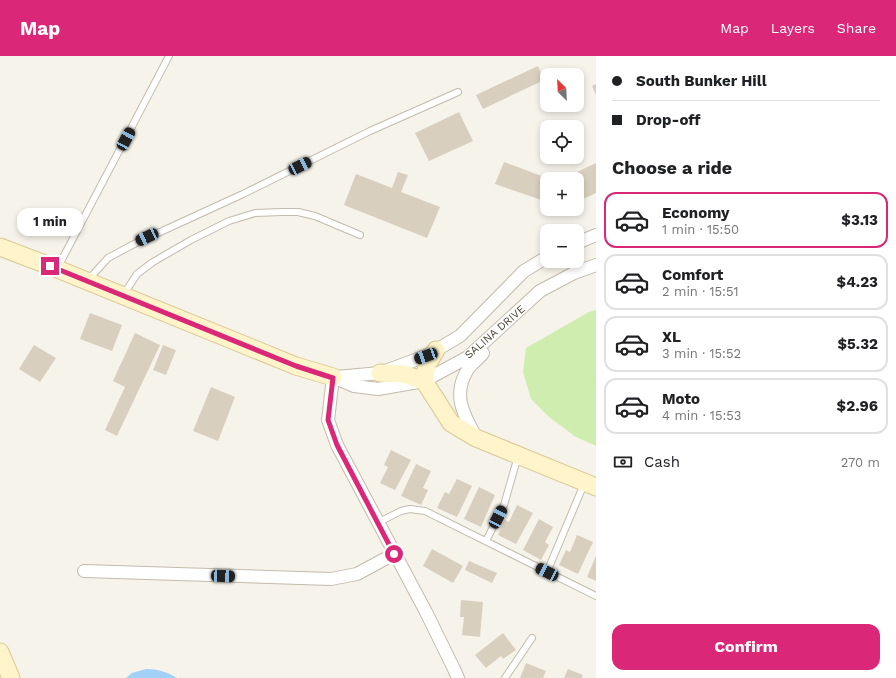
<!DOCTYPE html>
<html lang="en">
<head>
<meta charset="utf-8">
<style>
  :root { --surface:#fff; --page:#f6f6f6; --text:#202124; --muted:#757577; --line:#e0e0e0; --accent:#db2777 }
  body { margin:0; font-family:"Work Sans",sans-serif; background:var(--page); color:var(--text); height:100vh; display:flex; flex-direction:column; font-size:15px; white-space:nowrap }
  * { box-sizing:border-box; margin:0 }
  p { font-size:13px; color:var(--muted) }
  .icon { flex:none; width:22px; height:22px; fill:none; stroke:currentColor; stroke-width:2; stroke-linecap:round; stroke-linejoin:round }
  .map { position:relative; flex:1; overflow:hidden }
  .drawer { display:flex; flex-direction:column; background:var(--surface); width:300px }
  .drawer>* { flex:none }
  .hud { display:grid; align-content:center; height:88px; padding:0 16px; background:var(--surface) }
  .needle { width:26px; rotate:336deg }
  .tools { position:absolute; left:540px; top:12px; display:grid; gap:8px }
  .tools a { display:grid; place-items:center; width:44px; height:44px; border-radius:8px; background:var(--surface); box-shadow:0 2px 6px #0003; font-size:20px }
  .end { position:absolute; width:18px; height:18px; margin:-9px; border:5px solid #db2777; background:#fff; box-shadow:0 0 0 2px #fff }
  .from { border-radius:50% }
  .bubble { position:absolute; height:28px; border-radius:12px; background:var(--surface); box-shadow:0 2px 6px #0003; font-size:13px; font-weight:700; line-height:28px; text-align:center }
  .car { position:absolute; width:12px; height:24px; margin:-12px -6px; border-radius:5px; box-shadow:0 0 3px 1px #0007; background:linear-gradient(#222 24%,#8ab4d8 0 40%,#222 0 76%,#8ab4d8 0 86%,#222 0) }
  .hud b { display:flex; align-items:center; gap:14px; height:38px; font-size:15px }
  .hud b+b { border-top:1px solid var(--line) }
  .hud i { width:10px; height:10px; background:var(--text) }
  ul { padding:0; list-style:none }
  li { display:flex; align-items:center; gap:12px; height:56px; margin:0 8px 6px; padding:0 8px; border:2px solid var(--line); border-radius:12px }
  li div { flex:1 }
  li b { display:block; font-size:15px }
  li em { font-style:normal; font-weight:700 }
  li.active { border-color:var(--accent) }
  li>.icon { width:36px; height:36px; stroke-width:1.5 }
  h2 { padding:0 16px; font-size:18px; line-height:48px }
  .pay { display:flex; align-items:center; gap:10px; height:44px; padding:0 16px; font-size:15px }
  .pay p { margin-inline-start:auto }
  .action { display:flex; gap:8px; margin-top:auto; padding:8px 16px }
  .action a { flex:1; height:46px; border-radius:12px; background:var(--accent); color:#fff; font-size:16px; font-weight:700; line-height:46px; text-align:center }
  header { display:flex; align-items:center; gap:24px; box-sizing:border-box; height:56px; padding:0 20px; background:var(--accent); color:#fff }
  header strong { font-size:19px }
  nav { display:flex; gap:22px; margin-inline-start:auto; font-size:14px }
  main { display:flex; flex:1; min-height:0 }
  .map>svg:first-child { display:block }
</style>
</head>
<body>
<header>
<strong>Map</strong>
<nav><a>Map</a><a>Layers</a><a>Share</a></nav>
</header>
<main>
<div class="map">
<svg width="596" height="622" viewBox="0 0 596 622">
  <rect width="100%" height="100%" fill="#f6f3ea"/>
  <path fill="#cfedaf" d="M596,254V390L576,381L549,361L531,343L523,316L526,292L589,256Z"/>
  <path fill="#a2d1f7" d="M146,613C158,613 167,616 177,622H126L132,617Z"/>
  <path fill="#d9cfbe" d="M538,10L544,24L483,53L476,39Z
    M596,28V39L592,30Z
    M459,56L473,85L429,105L415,77Z
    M504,106L550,123H547V146L495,128Z
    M596,107V137L577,146V123H562Z
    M398,116L408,119L401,136L440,151L427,182L344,149L356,118L392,132Z
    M90,257L122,269L112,295L80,283Z
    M135,277L160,289L117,380L105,374L125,331L113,325Z
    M34,289L56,302L40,326L19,313Z
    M163,289L176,294L166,319L153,314Z
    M211,331L235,341L218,385L193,375Z
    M391,394L411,404L395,434L380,427L388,411L384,409Z
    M416,408L431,415L423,432L428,434L421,449L401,440Z
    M457,423L472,430L457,461L437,452L445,436L449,438Z
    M479,431L495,439L481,471L464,463Z
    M517,449L533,457L516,488L498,479L505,464L509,466Z
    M539,463L553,471L545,486L549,489L541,504L523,494Z
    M577,479L593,486L578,518L559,509L566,494L570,496Z
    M432,493L463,510L453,527L423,510Z
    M596,500V525L587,521Z
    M469,505L497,517L492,527L465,514Z
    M461,544L483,546L480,581L462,579L464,561H460Z
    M503,577L516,594L503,603L501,600L486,612L475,599Z
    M526,607L546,615L543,622H520Z
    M568,613L583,619L582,622H564Z"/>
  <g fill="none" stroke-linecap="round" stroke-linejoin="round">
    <g stroke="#c3bbab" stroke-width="8">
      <path id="lane" d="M58,211L169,0
        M88,224L108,202L134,188L243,138L370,75L458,36
        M124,238L137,218L153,206L191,184L229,165L255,157L282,156H298L315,160L360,179
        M377,467L401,455L410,453L425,455L596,540
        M486,485L504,449L518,400
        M547,516L584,428
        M505,622L532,582"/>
    </g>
    <g stroke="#c3bbab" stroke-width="14">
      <path id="street" d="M577,187L596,179
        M333,321L328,364L337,389L426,556L453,611L458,622
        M333,321L354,330L378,333L424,325L468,301L540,235L574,217L596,209
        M336,321L380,317L426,300L460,280L524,215L547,201
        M476,381C463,358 452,338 468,313C472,307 479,303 483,297
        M84,515L331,523L357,518L394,498"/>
    </g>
    <g stroke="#dac996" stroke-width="19">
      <path id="secondary" d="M0,191L50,210L296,310L333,321
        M380,317L404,318L424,325L451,367L476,382L596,431
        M424,325L427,309L436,294
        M0,596L11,622"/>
    </g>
    <use href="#lane" stroke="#fff" stroke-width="6"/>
    <use href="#street" stroke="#fff" stroke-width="12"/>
    <use href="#secondary" stroke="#fff4ca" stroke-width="17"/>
  </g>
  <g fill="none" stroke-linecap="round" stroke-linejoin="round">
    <path stroke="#db2777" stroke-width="5" d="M50,210L296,310L333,322L328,364L337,389L394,498"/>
  </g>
  <g text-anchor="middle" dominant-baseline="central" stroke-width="3" stroke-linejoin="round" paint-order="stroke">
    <g font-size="11" fill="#4b4437" stroke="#fff">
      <text transform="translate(495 276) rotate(-41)">SALINA DRIVE</text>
    </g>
  </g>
</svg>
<div class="tools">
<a><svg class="needle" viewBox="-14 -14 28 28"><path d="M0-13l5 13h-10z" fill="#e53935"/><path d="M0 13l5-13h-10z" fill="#757577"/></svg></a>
<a><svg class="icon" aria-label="locate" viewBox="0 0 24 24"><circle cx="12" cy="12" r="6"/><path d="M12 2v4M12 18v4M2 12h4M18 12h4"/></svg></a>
<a>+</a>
<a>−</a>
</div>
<i class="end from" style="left:394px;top:498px"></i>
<i class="end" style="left:50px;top:210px"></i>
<div class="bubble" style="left:17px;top:152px;width:66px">1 min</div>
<i class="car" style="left:126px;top:83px;rotate:28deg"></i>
<i class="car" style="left:300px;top:110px;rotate:64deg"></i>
<i class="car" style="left:147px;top:181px;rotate:245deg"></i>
<i class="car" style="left:426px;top:300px;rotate:250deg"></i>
<i class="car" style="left:498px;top:461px;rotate:27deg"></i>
<i class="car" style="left:547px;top:516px;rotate:296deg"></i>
<i class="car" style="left:223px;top:520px;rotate:92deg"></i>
</div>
<section class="drawer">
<div class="hud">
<b><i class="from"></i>South Bunker Hill</b>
<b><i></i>Drop-off</b>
</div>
<h2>Choose a ride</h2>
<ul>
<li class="active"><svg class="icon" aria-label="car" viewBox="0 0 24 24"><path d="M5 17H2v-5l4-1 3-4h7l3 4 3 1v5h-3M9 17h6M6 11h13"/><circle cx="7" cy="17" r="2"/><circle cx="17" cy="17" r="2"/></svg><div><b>Economy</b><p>1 min · 15:50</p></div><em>$3.13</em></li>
<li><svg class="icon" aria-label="car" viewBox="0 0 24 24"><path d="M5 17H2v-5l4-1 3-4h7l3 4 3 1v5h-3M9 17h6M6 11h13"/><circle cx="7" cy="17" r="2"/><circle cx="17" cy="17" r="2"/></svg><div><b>Comfort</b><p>2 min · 15:51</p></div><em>$4.23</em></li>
<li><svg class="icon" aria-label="car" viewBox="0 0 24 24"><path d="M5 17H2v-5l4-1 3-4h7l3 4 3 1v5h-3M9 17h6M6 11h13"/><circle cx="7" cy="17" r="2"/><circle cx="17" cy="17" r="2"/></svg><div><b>XL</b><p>3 min · 15:52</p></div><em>$5.32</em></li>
<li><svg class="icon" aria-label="car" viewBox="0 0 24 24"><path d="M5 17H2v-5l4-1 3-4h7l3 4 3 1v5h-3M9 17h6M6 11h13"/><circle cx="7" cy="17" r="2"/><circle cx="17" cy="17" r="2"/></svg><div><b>Moto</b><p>4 min · 15:53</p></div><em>$2.96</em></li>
</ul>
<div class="pay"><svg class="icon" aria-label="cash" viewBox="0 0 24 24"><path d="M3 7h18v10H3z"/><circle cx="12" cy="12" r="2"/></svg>Cash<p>270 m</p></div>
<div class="action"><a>Confirm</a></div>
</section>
</main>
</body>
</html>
